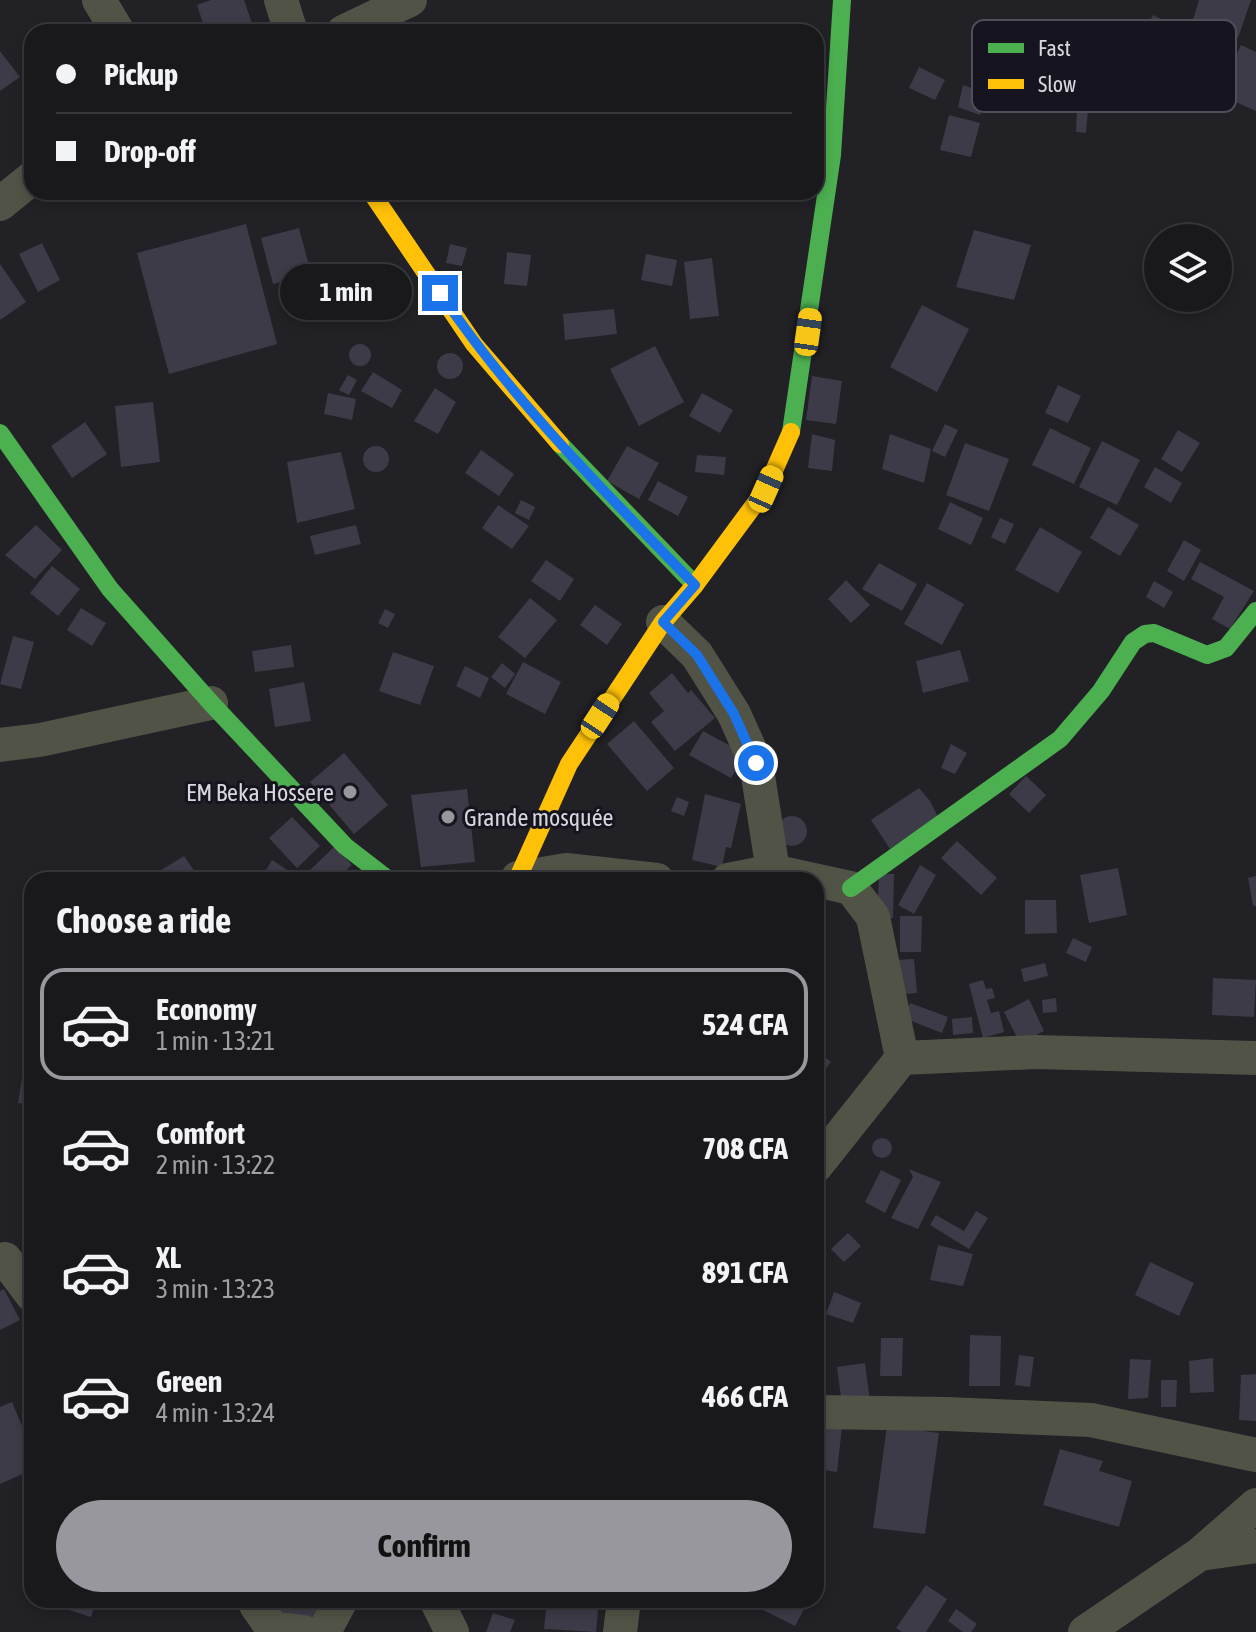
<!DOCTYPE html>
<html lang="en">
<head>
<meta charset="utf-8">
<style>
  :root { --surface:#19191c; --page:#222225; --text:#f1f3f6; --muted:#9fa0a3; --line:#37383b; --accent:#98979e }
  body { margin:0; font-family:"Asap Condensed",sans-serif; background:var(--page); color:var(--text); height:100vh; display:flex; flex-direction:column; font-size:30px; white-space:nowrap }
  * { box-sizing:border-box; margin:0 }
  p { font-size:26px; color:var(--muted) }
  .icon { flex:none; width:44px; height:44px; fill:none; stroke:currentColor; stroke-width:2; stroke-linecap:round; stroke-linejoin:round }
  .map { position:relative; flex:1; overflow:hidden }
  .side { position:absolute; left:24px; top:872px; width:800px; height:736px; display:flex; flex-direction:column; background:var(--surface); border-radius:24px; box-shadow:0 4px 12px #0003,0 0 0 2px var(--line) }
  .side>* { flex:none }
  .top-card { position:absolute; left:24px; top:24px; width:800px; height:176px; border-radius:24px; box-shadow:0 4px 12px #0003,0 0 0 2px var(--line); display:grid; align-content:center; height:176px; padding:0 32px; background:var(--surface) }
  .controls { position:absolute; left:1144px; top:224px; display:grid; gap:16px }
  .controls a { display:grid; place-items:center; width:88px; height:88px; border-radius:50%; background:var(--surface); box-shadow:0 4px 12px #0003,0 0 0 2px var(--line); font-size:40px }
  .end { position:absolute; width:36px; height:36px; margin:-18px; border:10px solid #1a73e8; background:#fff; box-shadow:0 0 0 4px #fff }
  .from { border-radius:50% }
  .bubble { position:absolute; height:56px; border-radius:28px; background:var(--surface); box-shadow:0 4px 12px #0003,0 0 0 2px var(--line); font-size:26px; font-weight:700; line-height:56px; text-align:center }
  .car { position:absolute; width:24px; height:48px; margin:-24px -12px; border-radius:10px; box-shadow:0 0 6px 2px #0007; background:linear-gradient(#f5c518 24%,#345 0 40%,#f5c518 0 76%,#345 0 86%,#f5c518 0) }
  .top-card b { display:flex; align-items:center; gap:28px; height:76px; font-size:30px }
  .top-card b+b { border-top:2px solid var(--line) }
  .top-card i { width:20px; height:20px; background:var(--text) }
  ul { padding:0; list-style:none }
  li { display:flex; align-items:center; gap:24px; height:112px; margin:0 16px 12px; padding:0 16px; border:4px solid transparent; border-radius:24px }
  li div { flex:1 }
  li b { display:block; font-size:30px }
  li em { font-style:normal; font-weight:700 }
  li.active { border-color:var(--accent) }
  li>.icon { width:72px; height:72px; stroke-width:1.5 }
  h2 { padding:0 32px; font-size:36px; line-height:96px }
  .primary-button { display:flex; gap:16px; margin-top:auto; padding:16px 32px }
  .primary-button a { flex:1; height:92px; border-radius:48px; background:var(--accent); color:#111; font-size:32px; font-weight:700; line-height:92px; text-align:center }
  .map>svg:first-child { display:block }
</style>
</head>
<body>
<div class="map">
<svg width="1256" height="1632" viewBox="0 0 1256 1632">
  <rect width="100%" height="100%" fill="#212126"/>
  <path fill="#3d3b48" d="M211,0H244L255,32H206L197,5Z
    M1199,0H1251L1238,38L1192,23Z
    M1153,15L1215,47L1196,84L1134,52Z
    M1241,45L1256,52V111L1218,94Z
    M0,51L20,77L0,91Z
    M919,67L945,80L935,100L909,88Z
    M1157,74L1193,92L1182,113L1146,95Z
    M963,85L988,94L980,115L958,107Z
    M1077,108L1088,109L1086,133L1076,132Z
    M949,115L980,123L971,157L940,150Z
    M246,224L277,344L169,374L137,253Z
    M299,228L311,273L273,284L261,238Z
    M974,230L1031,245L1014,300L956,287Z
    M42,243L60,280L38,292L19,254Z
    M450,244L467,248L462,266L446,263Z
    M507,252L531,255L527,286L504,284Z
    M646,254L677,260L672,286L641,280Z
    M712,258L719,316L690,319L684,262Z
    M0,264L26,302L0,320Z
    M922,305L969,329L937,392L890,367Z
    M614,309L617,334L565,340L563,314Z
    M349 355a11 11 0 1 1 22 0a11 11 0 1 1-22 0Z
    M655,346L684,402L639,426L610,369Z
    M437 366a13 13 0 1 1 26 0a13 13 0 1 1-26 0Z
    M373,372L402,390L392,408L361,391Z
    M348,375L357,380L349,395L339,390Z
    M812,376L842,381L836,424L806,420Z
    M1058,385L1081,396L1068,423L1045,413Z
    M435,388L456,402L438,434L414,421Z
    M328,393L356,399L352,420L324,414Z
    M702,393L733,410L720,433L689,416Z
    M153,402L160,462L121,467L115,406Z
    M85,422L107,454L72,478L51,446Z
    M945,424L958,430L945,457L932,451Z
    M1050,428L1091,448L1074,484L1032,465Z
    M1178,430L1200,443L1182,472L1161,459Z
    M812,434L835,440L832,471L808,468Z
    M890,434L931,449L924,483L882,469Z
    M1102,441L1140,460L1117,505L1079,487Z
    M965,443L1009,459L989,511L946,495Z
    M363 459a13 13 0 1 1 26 0a13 13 0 1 1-26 0Z
    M627,446L659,463L639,499L607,481Z
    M481,450L514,474L499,496L465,473Z
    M341,452L355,509L297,523L287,462Z
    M697,455L726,457L724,475L695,472Z
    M1155,467L1182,483L1171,503L1144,487Z
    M658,481L688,497L678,516L648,500Z
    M521,500L535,507L529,520L515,513Z
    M950,502L983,518L971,545L938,529Z
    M498,505L529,526L512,549L482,528Z
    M1108,507L1139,525L1120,556L1090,538Z
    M1000,518L1014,524L1005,544L991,537Z
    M36,525L62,550L35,579L5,555Z
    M356,525L361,544L315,555L310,536Z
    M1040,527L1082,552L1058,593L1015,570Z
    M1184,540L1201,550L1184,581L1167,571Z
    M546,560L574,579L560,601L531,581Z
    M1200,562L1254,591L1230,629L1212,619L1224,597L1191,579Z
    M879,563L917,584L902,611L862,589Z
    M52,566L80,589L58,616L30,593Z
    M846,580L870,605L851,623L828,599Z
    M1154,581L1173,592L1164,608L1146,597Z
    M927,583L964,604L942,645L904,624Z
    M530,598L557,620L525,658L498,637Z
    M595,605L622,624L607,645L580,625Z
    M81,608L106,623L92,646L67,630Z
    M385,609L395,614L388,628L378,623Z
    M13,636L34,642L21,689L0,684Z
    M291,645L294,667L255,672L252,651Z
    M960,650L969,681L923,693L916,661Z
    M393,652L434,666L420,705L379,691Z
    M523,662L561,682L545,714L506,694Z
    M502,663L515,674L505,688L491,677Z
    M465,666L489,678L480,698L456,686Z
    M672,673L688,693L691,690L715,718L675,751L651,722L664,711L649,693Z
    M304,682L311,721L275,727L269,689Z
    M634,721L674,768L647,791L607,744Z
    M703,731L745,754L731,778L689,755Z
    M951,744L967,753L955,774L941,768Z
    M344,753L388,805L354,834L310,782Z
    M1026,776L1046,795L1029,813L1009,794Z
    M919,788L930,801L938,817L890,849L871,820Z
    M467,789L475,862L421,867L411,795Z
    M705,794L741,804L731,848L726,847L722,867L692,860Z
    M677,797L689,802L684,816L671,811Z
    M777 831a15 15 0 1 1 30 0a15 15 0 1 1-30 0Z
    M292,817L320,846L297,868L269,838Z
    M957,841L997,878L981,895L941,858Z
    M335,846L352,865L335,880H315L308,872Z
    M184,856L197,875L190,880H164L158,872Z
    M272,860L303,880H260Z
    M920,865L936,875L914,914L898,905Z
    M1118,868L1127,915L1089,923L1080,875Z
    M879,874H894L893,918H877Z
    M1256,876V906H1253L1248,878Z
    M1025,900H1056L1057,933L1025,934Z
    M900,916H922L921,952H900Z
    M1073,938L1092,947L1086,962L1066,953Z
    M914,959L917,993L895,995L893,960Z
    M30,960L32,961V1003L24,1002Z
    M1045,963L1048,976L1024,982L1021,969Z
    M1213,978L1256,980L1254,1017L1212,1015Z
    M983,980L986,989L992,988L995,998L987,1000L991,1013L999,1011L1004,1032L983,1038L969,984Z
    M1056,998L1057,1012L1043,1013L1042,1000Z
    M1029,999L1044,1031L1020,1043L1004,1012Z
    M910,1003L948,1017L942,1033L904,1018Z
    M972,1017L973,1033L953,1035L952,1019Z
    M816,1050L831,1062L816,1080Z
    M25,1059L32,1060V1105L18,1103Z
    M32,1109V1132H24L22,1110Z
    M872 1148a10 10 0 1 1 20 0a10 10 0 1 1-20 0Z
    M909,1169L941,1182L918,1229L891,1218L913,1177Z
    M881,1170L901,1180L885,1213L865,1202Z
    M976,1211L988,1218L969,1249L930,1225L936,1215L964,1231Z
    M848,1233L861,1246L844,1262L831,1249Z
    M938,1245L973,1254L963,1286L930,1280Z
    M1150,1262L1194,1283L1179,1316L1135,1295Z
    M4,1289L20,1320L0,1330V1291Z
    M834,1292L861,1303L853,1323L826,1314Z
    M970,1335L1001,1336L1000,1386H969Z
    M881,1338H903L902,1376H880Z
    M1019,1355L1034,1357L1030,1387L1015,1385Z
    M1213,1358L1214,1392L1190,1393L1189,1361Z
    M1130,1359L1151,1360L1148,1398L1128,1399Z
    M865,1363L870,1401L842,1404L837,1367Z
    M1256,1374V1421L1239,1420L1241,1375Z
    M1161,1380H1177L1176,1407H1161Z
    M12,1402L32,1450V1470L0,1484V1407Z
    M816,1425L842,1427L837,1472L816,1469Z
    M887,1426L939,1433L925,1534L873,1528Z
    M1060,1449L1103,1461L1099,1471L1132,1481L1119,1527L1043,1505Z
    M926,1585L947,1599L926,1632H902L896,1628Z
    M72,1600H96L91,1617L69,1610Z
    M270,1600H323L307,1631L265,1610Z
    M547,1600H599L596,1632L544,1629Z
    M753,1600H809L795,1626L751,1604Z
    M956,1609L977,1624L971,1632H963L948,1621Z
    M493,1613L515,1620L510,1632H486Z"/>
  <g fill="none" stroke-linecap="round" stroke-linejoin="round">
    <path stroke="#515346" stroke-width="34" d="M99,0L118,32
      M281,0L291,32
      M343,32L410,0
      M0,204L32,178
      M663,622L697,655L734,714L756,763L773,871
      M0,745L40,740L211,703
      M518,878L566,870L657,880
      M728,880L773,871L851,888L873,917L902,1058
      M816,1166L902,1058L1036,1052L1256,1058
      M5,1259L32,1295
      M816,1412L947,1414L1091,1420L1256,1455
      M1200,1554L1256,1546
      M256,1600V1605L272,1628L304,1632
      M436,1600L452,1632
      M324,1632L341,1600
      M620,1632L624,1600
      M1085,1632L1200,1554L1256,1505"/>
    <path stroke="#4caf50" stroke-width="18" d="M791,432L832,155L842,0
      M0,433L110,589L211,703L345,846L389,880
      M560,444L695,585
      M851,888L1060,739L1101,691L1133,642L1145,634L1154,633L1207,655L1226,648L1256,611"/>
    <path stroke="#ffc107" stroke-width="18" d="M371,192L474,344L560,444
      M517,880L569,764L663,622L695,585L766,489L791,432"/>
  </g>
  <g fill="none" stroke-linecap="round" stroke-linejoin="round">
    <path stroke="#1a73e8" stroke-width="10" d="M440,293C513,401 605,492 695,585L663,622L697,655L734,714L756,763"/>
  </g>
  <g fill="#98979e" stroke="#16151f" stroke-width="3">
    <circle cx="350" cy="792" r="8"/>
    <circle cx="448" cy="817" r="8"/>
  </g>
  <g text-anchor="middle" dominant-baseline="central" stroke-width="6" stroke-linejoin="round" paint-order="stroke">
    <g font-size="24" fill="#d8d7df" stroke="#16151f" text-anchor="end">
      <text x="334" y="792">EM Beka Hossere</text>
      <text x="464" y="817" text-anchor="start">Grande mosquée</text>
    </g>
  </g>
  <rect x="972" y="20" width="264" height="92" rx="12" fill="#16151f" stroke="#504f59" stroke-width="2"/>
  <rect x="988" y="43" width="36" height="10" fill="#4caf50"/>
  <rect x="988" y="79" width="36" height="10" fill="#ffc107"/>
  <g font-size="22" fill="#d8d7df">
    <text x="1038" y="56">Fast</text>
    <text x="1038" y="92">Slow</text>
  </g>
</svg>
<div class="controls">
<a><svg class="icon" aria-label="layers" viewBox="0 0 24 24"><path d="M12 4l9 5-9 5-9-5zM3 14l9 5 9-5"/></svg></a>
</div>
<i class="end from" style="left:756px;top:763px"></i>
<i class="end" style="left:440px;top:293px"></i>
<div class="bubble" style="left:280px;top:264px;width:132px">1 min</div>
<i class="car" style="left:808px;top:332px;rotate:8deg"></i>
<i class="car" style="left:766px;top:489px;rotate:24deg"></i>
<i class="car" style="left:600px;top:716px;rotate:33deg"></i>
<div class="top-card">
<b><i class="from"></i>Pickup</b>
<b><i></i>Drop-off</b>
</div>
<section class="side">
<h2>Choose a ride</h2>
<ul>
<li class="active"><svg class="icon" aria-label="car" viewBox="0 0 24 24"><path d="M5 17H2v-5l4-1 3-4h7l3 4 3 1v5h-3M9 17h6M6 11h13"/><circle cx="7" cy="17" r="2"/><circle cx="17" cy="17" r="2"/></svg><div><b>Economy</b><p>1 min · 13:21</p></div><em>524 CFA</em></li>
<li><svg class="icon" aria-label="car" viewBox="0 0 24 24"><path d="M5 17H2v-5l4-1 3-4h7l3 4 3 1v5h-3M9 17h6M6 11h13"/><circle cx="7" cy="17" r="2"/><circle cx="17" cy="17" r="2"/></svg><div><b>Comfort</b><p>2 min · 13:22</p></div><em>708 CFA</em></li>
<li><svg class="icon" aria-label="car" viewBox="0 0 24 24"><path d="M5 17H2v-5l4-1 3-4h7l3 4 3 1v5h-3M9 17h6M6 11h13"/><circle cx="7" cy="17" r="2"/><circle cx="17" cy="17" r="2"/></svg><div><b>XL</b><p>3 min · 13:23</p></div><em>891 CFA</em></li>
<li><svg class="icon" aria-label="car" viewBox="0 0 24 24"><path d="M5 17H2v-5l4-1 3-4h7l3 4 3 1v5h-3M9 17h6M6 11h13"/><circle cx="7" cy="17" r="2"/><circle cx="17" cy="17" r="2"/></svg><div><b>Green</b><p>4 min · 13:24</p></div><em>466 CFA</em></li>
</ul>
<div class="primary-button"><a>Confirm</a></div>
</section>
</div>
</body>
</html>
